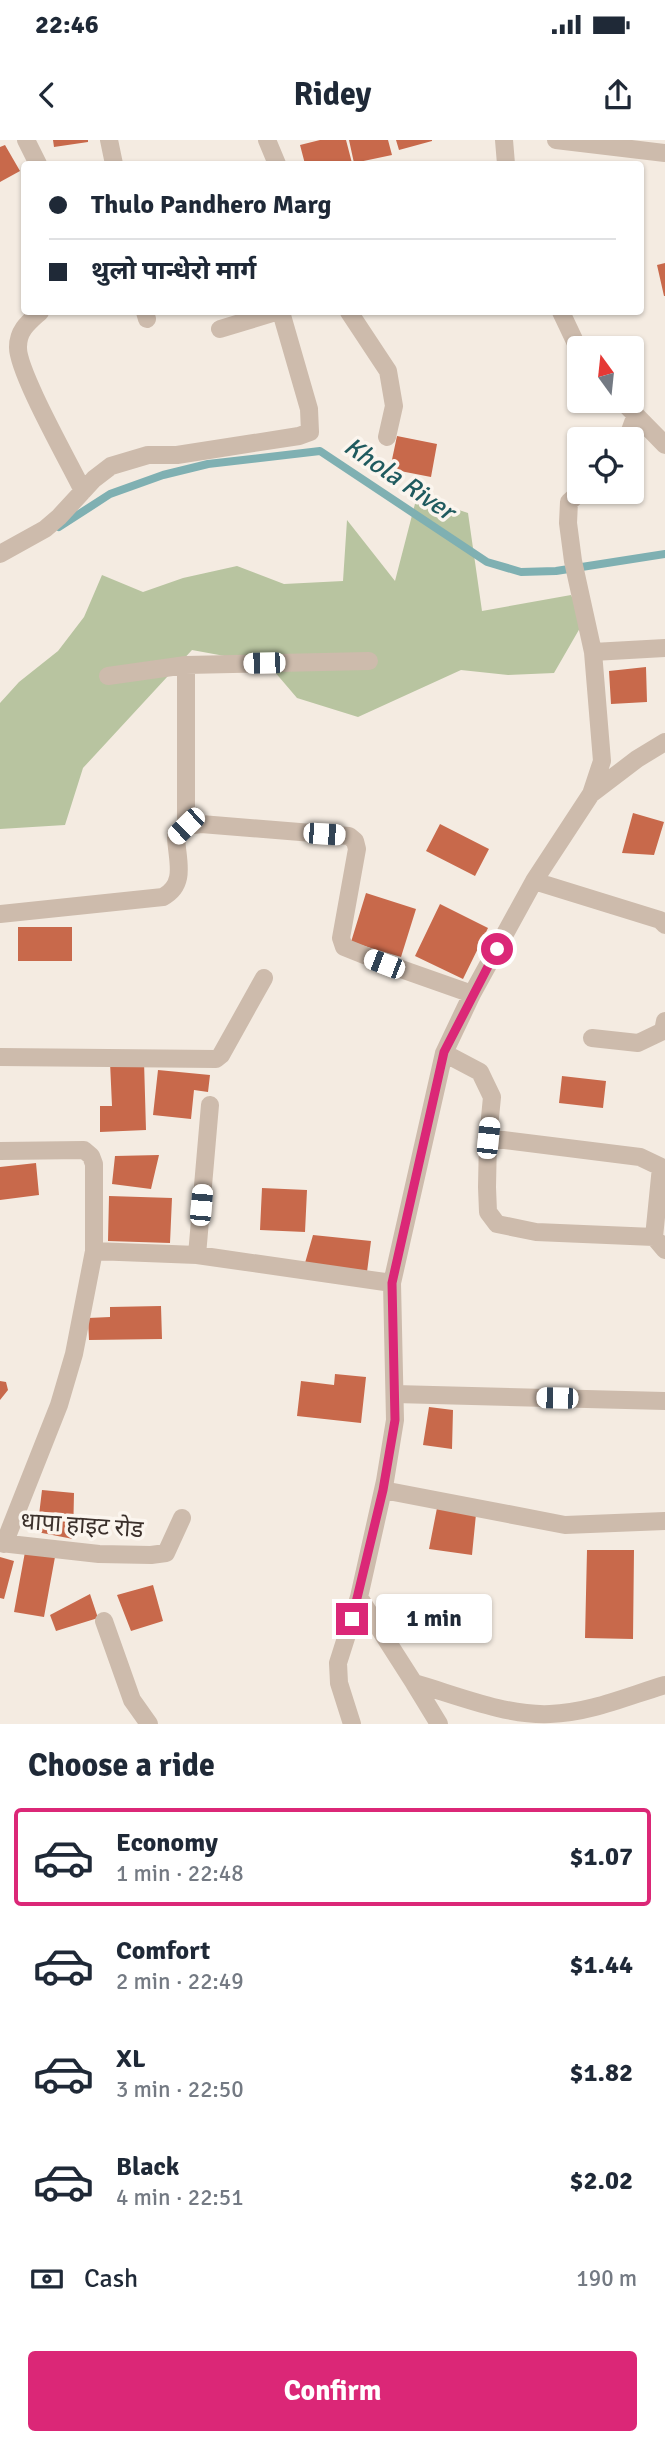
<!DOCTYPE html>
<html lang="en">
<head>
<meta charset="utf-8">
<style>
  :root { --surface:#fff; --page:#f6f6f7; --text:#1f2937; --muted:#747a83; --line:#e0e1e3; --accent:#db2777 }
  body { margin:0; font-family:Signika,"Noto Sans Devanagari",sans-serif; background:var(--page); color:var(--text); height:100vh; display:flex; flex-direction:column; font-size:26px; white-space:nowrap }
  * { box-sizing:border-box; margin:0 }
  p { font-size:23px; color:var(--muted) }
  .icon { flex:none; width:38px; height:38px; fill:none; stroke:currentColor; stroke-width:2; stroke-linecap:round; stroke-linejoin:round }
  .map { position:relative; height:1584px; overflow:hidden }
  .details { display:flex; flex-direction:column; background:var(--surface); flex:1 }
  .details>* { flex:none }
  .guide { position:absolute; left:21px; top:21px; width:623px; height:154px; border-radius:7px; box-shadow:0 2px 5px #0004; display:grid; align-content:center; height:154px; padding:0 28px; background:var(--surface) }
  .needle { width:46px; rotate:345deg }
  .controls { position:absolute; left:567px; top:196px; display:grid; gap:14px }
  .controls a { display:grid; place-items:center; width:77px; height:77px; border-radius:7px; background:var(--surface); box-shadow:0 2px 5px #0004; font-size:35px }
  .end { position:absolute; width:32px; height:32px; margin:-16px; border:9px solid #db2777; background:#fff; box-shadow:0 0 0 4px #fff }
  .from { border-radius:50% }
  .bubble { position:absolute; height:49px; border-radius:7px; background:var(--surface); box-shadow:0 2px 5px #0004; font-size:23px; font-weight:700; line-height:49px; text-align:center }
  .car { position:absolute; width:21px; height:42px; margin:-21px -10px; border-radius:9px; box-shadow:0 0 5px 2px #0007; background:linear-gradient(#fff 24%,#345 0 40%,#fff 0 76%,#345 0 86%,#fff 0) }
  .guide b { display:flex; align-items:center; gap:24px; height:66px; font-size:26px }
  .guide b+b { border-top:2px solid var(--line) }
  .guide i { width:18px; height:18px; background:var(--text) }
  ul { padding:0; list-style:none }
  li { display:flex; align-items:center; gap:21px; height:98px; margin:0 14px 10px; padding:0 14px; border:4px solid transparent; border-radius:7px }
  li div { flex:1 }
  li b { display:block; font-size:26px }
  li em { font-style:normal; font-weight:700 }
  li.current { border-color:var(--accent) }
  li>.icon { width:63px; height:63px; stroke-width:1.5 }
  h2 { padding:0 28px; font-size:32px; line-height:84px }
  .pay { display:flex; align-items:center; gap:18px; height:77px; padding:0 28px; font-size:26px }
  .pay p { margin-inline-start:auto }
  .action { display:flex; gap:14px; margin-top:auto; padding:14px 28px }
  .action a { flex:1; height:80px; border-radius:7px; background:var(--accent); color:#fff; font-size:28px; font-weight:700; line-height:80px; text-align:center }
  .status { display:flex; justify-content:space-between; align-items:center; height:49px; padding:0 35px; background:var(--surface); direction:ltr }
  .status svg { height:19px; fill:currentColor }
  header { display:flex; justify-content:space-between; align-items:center; height:91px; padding:0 28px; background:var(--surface); font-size:32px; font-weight:700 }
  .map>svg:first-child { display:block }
</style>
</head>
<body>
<div class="status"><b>22:46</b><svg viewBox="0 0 49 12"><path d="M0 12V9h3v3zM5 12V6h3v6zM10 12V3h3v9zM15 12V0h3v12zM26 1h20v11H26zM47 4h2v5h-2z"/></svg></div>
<header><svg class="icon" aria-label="back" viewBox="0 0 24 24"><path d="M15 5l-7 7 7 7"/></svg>Ridey<svg class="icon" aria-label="share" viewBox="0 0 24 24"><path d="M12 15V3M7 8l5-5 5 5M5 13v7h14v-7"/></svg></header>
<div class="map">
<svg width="665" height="1584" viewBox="0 0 665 1584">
  <rect width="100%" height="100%" fill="#f4ebe1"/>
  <path fill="#b8c4a0" d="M417,356L468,373L482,471L571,455L584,481L554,533L508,535L461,530L358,577L297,558L268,524L192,510L83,628L65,685L0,689V563L19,542L58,511L84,477L102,435L143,452L183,438L237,426L284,444L343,441L347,380L395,441Z"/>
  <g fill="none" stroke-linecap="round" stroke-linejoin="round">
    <path stroke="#7fb0b2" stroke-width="8" d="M59,387L110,354L163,335L208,324L320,311L487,422L521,432L556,431L665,414"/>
  </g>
  <path fill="#c8694b" d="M53,0H88V2L54,7Z
    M320,0H346L352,23L305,24L300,5Z
    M349,0H388L392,15L354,23Z
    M396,0H432V1L399,10Z
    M5,5L20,31L0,42V7Z
    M665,123V156H664L657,125Z
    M397,296L437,304L431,337L390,329Z
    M646,527L647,562L611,564L609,531Z
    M633,673L664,682L654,715L622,713Z
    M440,684L489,709L475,736L426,711Z
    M366,753L416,769L401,817L351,802Z
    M440,764L488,788L463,839L415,816Z
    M18,787H72V821H18Z
    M144,921L146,990L100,992V966H112L110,922Z
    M158,930L210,935L208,952L194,950L191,979L153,975Z
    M562,936L606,941L603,968L559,963Z
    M159,1015L151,1049L112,1044L115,1016Z
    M36,1023L39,1055L0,1060V1027Z
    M262,1048L307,1050L305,1092L260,1090Z
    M109,1056L172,1058L170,1103L108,1101Z
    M313,1095L371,1101L367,1132L305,1123Z
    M161,1166L162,1199L89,1200L88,1178L110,1177V1167Z
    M335,1234L366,1237L361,1283L297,1276L301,1241L334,1245Z
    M0,1241L6,1242L8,1250L0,1260Z
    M429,1267L453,1270L452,1309L423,1305Z
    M42,1350L74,1353L73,1399L37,1392Z
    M437,1368L476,1374L472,1415L429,1409Z
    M587,1410H634L633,1499L585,1498Z
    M25,1412L55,1417L44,1477L14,1472Z
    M0,1417L14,1421L4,1459L0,1458Z
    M153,1445L163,1481L131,1491L117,1455Z
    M90,1454L98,1478L56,1491L50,1475Z"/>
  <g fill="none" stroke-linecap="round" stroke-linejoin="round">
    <path stroke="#cdbbac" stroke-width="18" d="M26,0L38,24
      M109,0L114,24
      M267,0L277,24
      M504,0L506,24
      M556,0L665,13
      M40,172C29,182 18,190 18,207C17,231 70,324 83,351
      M145,172L147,179
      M349,172L388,231L394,266L387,297
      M561,172L579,210
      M220,189L276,172
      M622,261L665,305
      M627,299L635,277
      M580,352L569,362L568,383L573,421L593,512L602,621L591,654
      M0,414L45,389L59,377L94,339L111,326L148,315H177L299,296L310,292L309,269L281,172
      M593,512L665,508
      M186,525V686
      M108,536L186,525L369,521
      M534,741L660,780L665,785
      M0,774L163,757C187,744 177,720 176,697L186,686L201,684L349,696L355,701L357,709L341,798L344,807L384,823L472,854
      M592,898L638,903L663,891L665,881
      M444,913L480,932L492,957L488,998L487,1047L488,1072L497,1084L536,1092L654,1097
      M0,917L216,919L221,915L264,838
      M488,998L640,1017L661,1027L654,1097L665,1110
      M0,1011L84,1010L91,1016L94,1024V1111
      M197,1115L210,965
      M395,1254L665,1261
      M383,1350L565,1385L665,1381
      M0,1403L99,1414L151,1415L166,1413L182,1378
      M4,1404L59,1265L74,1214L94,1111L197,1115L392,1143
      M359,1457L414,1543C456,1555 506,1576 550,1574C589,1573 628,1556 665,1545
      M104,1481L132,1560L149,1584
      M414,1543L439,1584
      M352,1584L339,1543L338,1523L359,1457L385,1341L395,1280L392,1143L444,913L472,854L534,741L591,654L637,619L665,602"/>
  </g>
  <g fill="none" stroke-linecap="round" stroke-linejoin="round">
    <path stroke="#db2777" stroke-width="9" d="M352,1479L383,1350L395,1280L392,1143L444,912L497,809"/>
  </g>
  <g text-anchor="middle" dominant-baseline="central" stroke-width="7" stroke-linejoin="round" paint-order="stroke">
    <g font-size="24" fill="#3b302b" stroke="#fbf5ee">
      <text transform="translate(82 1385) rotate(4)">धापा हाइट रोड</text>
    </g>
    <g font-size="26" font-style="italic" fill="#1f5a5e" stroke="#fbf5ee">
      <text transform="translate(399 339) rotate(34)">Khola River</text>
    </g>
  </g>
</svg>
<div class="controls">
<a><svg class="needle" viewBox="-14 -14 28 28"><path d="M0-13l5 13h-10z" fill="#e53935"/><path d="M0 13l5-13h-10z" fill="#747a83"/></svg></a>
<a><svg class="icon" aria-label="locate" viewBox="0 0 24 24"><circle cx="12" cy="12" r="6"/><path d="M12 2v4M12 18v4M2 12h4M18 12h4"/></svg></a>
</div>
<i class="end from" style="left:497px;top:809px"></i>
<i class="end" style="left:352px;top:1479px"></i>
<div class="bubble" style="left:376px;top:1454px;width:116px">1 min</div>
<i class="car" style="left:264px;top:523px;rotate:269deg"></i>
<i class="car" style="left:186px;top:686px;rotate:226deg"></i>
<i class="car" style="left:324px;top:694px;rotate:94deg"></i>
<i class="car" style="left:384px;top:824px;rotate:291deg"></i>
<i class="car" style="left:488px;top:998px;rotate:6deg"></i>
<i class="car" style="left:201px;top:1065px;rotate:5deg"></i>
<i class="car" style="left:557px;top:1258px;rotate:271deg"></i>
<div class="guide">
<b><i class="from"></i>Thulo Pandhero Marg</b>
<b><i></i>थुलो पान्धेरो मार्ग</b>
</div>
</div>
<section class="details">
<h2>Choose a ride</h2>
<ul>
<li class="current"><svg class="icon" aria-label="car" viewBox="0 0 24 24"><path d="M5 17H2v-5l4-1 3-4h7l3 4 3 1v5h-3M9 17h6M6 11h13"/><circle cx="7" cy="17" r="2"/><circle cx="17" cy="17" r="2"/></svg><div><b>Economy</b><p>1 min · 22:48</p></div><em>$1.07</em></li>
<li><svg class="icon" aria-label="car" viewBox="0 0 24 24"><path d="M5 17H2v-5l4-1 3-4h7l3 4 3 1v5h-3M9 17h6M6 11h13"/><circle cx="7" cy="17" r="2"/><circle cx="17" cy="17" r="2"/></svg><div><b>Comfort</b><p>2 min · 22:49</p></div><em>$1.44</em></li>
<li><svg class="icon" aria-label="car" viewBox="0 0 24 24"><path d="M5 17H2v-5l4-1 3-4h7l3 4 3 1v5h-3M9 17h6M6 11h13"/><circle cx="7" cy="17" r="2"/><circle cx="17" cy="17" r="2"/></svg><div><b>XL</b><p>3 min · 22:50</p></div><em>$1.82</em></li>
<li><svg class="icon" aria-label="car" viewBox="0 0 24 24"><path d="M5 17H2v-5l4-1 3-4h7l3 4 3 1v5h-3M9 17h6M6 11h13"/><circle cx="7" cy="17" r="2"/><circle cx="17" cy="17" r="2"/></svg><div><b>Black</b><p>4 min · 22:51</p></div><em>$2.02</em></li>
</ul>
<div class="pay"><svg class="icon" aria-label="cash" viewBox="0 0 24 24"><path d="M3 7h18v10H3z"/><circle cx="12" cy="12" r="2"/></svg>Cash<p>190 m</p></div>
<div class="action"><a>Confirm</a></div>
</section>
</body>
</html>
